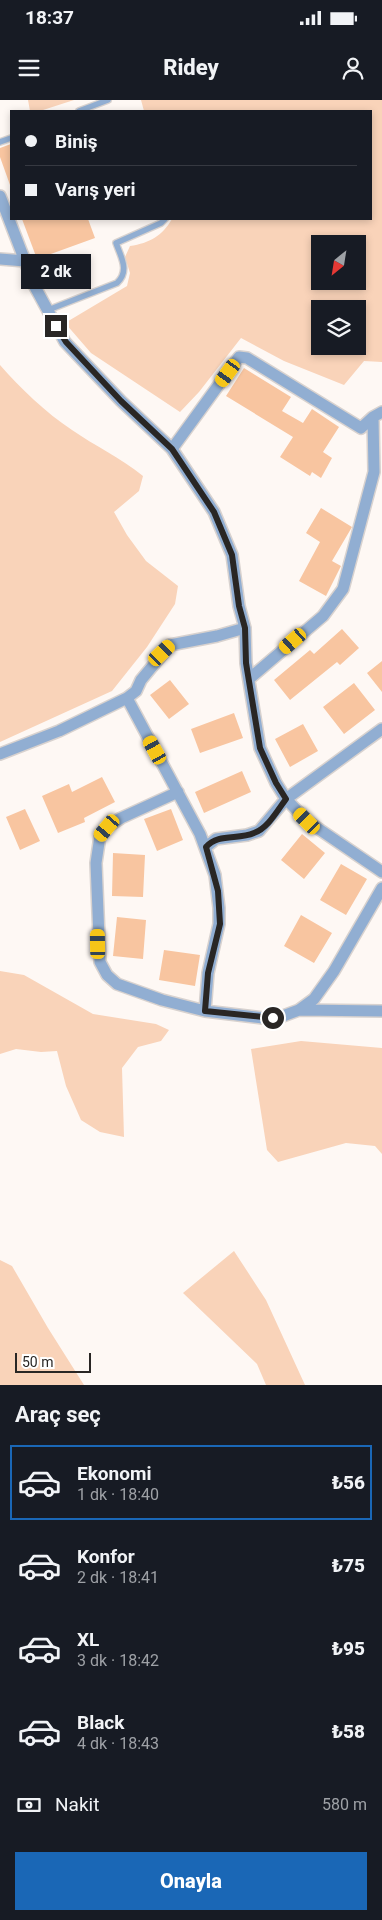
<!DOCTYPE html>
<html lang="tr">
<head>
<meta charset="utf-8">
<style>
  :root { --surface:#171b24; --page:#242831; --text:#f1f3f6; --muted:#9ea1a6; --line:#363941; --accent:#1a67b6 }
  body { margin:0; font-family:Roboto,sans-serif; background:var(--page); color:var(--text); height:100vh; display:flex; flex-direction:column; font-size:19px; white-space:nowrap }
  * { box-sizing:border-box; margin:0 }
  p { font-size:16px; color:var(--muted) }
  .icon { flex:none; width:28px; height:28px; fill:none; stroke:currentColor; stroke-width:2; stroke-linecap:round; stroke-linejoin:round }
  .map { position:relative; height:1285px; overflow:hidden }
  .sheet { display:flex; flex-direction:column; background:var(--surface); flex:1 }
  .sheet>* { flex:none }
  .top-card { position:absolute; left:10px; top:10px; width:362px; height:110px; border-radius:0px; box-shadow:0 2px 8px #0003; display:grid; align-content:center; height:110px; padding:0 15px; background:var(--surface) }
  .needle { width:32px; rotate:210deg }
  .controls { position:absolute; left:311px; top:135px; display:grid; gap:10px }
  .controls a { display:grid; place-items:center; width:55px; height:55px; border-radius:0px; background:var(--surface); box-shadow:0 2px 8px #0003; font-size:25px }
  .scale { position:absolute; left:15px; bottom:12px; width:76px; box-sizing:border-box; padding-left:5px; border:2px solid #292624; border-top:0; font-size:14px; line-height:18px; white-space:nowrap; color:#292624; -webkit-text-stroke:4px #fff; paint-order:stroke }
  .end { position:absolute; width:22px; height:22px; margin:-11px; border:6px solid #292624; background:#fff; box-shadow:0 0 0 2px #fff }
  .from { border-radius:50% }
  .bubble { position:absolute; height:35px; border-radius:0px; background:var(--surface); box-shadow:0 2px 8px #0003; font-size:16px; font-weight:800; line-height:35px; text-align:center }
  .car { position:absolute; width:15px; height:30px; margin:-15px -8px; border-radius:6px; box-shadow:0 0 4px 1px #0007; background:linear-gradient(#f5c518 24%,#345 0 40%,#f5c518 0 76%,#345 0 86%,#f5c518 0) }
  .top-card b { display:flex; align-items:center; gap:18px; height:48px; font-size:19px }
  .top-card b+b { border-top:1px solid var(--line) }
  .top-card i { width:12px; height:12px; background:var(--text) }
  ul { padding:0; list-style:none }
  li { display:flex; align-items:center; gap:15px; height:75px; margin:0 10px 8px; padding:0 5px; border:2px solid transparent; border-radius:0px }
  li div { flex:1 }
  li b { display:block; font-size:19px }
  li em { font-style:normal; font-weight:800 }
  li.on { border-color:var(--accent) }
  li>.icon { width:45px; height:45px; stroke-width:1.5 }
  h2 { padding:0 15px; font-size:22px; line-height:60px }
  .pay { display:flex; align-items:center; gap:12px; height:55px; padding:0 15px; font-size:19px }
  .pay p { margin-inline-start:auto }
  .button { display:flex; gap:10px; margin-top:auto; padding:10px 15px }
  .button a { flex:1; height:58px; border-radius:0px; background:var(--accent); color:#fff; font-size:20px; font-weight:800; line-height:58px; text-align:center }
  .status { display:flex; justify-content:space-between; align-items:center; height:35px; padding:0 25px; background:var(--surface); direction:ltr }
  .status svg { height:14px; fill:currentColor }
  header { display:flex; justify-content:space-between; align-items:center; height:65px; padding:0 15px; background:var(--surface); font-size:22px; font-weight:800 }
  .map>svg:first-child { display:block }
</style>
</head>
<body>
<div class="status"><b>18:37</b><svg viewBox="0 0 49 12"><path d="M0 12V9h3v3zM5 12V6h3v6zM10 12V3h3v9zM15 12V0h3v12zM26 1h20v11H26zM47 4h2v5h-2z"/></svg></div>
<header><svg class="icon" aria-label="menu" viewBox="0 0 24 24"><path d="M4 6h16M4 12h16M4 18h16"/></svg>Ridey<svg class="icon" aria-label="person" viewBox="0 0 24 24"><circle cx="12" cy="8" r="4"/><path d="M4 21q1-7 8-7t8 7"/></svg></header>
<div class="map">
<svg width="382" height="1285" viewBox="0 0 382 1285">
  <rect width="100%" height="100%" fill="#fef8f4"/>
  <path fill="#f9d3b9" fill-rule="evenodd" d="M28,0H74L40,11H30Z
    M141,0H382V262L364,261L344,285L284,261L241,238L199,292L180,312L91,253L65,223L127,186L130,173L125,157L130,146C150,143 162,136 172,119H371V11H144ZM320,144H358V181H320ZM320,209H358V246H320Z
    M0,265C21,289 45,312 72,330C95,346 121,358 143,376L139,391L114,412L127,435L146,461L178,486L175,504L147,547L112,591L0,642Z
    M0,871L24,875L93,914L156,924L169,930L161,941L138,947L122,968L124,1037L100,1032L81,1020L66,986L57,951L41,952L16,949L0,954Z
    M301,941L382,948V1054L375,1046L346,1043L278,1062L267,1050L251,949Z
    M234,1151L266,1200L305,1285H266L257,1264L183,1193Z
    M0,1160L12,1166L48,1228L84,1285H0Z"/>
  <path fill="#f8c5a0" d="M11,44V85H10L0,57V48Z
    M22,119H88L95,138L37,159Z
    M244,268L291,297L282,311L303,323L312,309L339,327L323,352L332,358L321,378L312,372L310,376L280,357L293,337L226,296Z
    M321,408L352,427L332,461L341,466L326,496L299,481L320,442L306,433Z
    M342,529L359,548L340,565L337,562L290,600L274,580L310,550L314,554Z
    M382,561V592L367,573Z
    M170,580L189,604L169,619L150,595Z
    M354,583L375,610L344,634L323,607Z
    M234,613L243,638L200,653L191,629Z
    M303,624L318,651L290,667L275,639Z
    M242,671L251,692L204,713L195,692Z
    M102,677L115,702L84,718L85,722L58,733L42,696L69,684L72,692Z
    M25,709L40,741L20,750L6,717Z
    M171,709L183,740L157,751L144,719Z
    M302,734L325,753L304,779L281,760Z
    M113,753L145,755L143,797L112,796Z
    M341,764L367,779L346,815L320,800Z
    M301,815L332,833L314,863L284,846Z
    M117,817L146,820L143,859L113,856Z
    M164,850L200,855L195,886L159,880Z"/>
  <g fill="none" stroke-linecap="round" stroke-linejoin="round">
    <g stroke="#d8d2cf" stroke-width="8">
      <path id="service" d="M79,11L108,0
        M0,42L11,38
        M48,210L117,183C130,171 121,157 116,143L161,123L165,119"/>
    </g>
    <g stroke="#d8d2cf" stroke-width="14">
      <path id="minor" d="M0,96L35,187L65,242L121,301L172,349L214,412L232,455L239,506L245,528L246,563L260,648L276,683L286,699L307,721L382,772
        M0,159L25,161
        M172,349L239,257L247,258L361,328L373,317L382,312
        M249,579L323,516L343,489L374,372L373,317
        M127,598L200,734L215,775L219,808V824L208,873L205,911
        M0,654L59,631L127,598L136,591L141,580L170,545L217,536L245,528
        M178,692L121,718L107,727L100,736L96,763L100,862L107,875L117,884L162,900L205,911L263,918L283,916L299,910L314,899L334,871L382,788
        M206,747L216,739L247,735L259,731L286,699L382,629
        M299,910L382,911"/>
    </g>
    <use href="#service" stroke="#91aed2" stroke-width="5.5"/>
    <use href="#minor" stroke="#91aed2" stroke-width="11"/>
  </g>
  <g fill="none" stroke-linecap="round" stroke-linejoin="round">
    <path stroke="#292624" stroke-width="6" d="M56,226L66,242L121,301L172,349L214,412L232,455L239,506L245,528L246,563L260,648L276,683L286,699C277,711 268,728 254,733C238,740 218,733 206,747L218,791L220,824L208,873L205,911L273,918"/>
  </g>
</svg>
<div class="controls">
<a><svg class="needle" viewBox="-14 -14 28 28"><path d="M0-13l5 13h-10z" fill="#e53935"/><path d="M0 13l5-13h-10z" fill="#9ea1a6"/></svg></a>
<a><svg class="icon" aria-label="layers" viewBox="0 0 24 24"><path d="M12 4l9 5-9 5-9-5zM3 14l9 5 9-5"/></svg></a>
</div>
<div class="scale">50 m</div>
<i class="end from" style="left:273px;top:918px"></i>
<i class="end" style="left:56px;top:226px"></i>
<div class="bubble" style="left:21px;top:154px;width:70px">2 dk</div>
<i class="car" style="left:228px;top:273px;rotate:216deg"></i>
<i class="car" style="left:293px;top:541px;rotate:229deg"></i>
<i class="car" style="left:162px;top:553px;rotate:46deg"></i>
<i class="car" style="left:155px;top:650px;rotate:331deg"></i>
<i class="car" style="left:307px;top:721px;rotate:315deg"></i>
<i class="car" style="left:107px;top:728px;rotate:220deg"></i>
<i class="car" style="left:98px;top:844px;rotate:359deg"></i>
<div class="top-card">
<b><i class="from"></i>Biniş</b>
<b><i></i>Varış yeri</b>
</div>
</div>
<section class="sheet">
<h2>Araç seç</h2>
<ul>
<li class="on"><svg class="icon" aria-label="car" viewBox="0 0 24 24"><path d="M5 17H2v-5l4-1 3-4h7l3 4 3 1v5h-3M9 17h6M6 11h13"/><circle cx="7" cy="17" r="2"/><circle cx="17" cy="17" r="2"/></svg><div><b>Ekonomi</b><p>1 dk · 18:40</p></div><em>₺56</em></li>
<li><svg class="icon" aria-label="car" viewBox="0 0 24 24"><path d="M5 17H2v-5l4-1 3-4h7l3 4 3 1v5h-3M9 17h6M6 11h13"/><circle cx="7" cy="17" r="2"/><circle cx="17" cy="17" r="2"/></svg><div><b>Konfor</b><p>2 dk · 18:41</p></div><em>₺75</em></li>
<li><svg class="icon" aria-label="car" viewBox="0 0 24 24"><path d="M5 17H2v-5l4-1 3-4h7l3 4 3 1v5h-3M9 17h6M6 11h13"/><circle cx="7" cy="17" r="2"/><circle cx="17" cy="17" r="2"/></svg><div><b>XL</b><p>3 dk · 18:42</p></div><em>₺95</em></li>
<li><svg class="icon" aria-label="car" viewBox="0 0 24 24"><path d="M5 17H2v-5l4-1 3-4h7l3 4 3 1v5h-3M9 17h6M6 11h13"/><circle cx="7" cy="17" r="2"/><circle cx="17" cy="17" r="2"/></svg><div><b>Black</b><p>4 dk · 18:43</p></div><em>₺58</em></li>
</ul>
<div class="pay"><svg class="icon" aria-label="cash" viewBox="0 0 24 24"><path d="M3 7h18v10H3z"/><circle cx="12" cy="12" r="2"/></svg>Nakit<p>580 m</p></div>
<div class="button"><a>Onayla</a></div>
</section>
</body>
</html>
